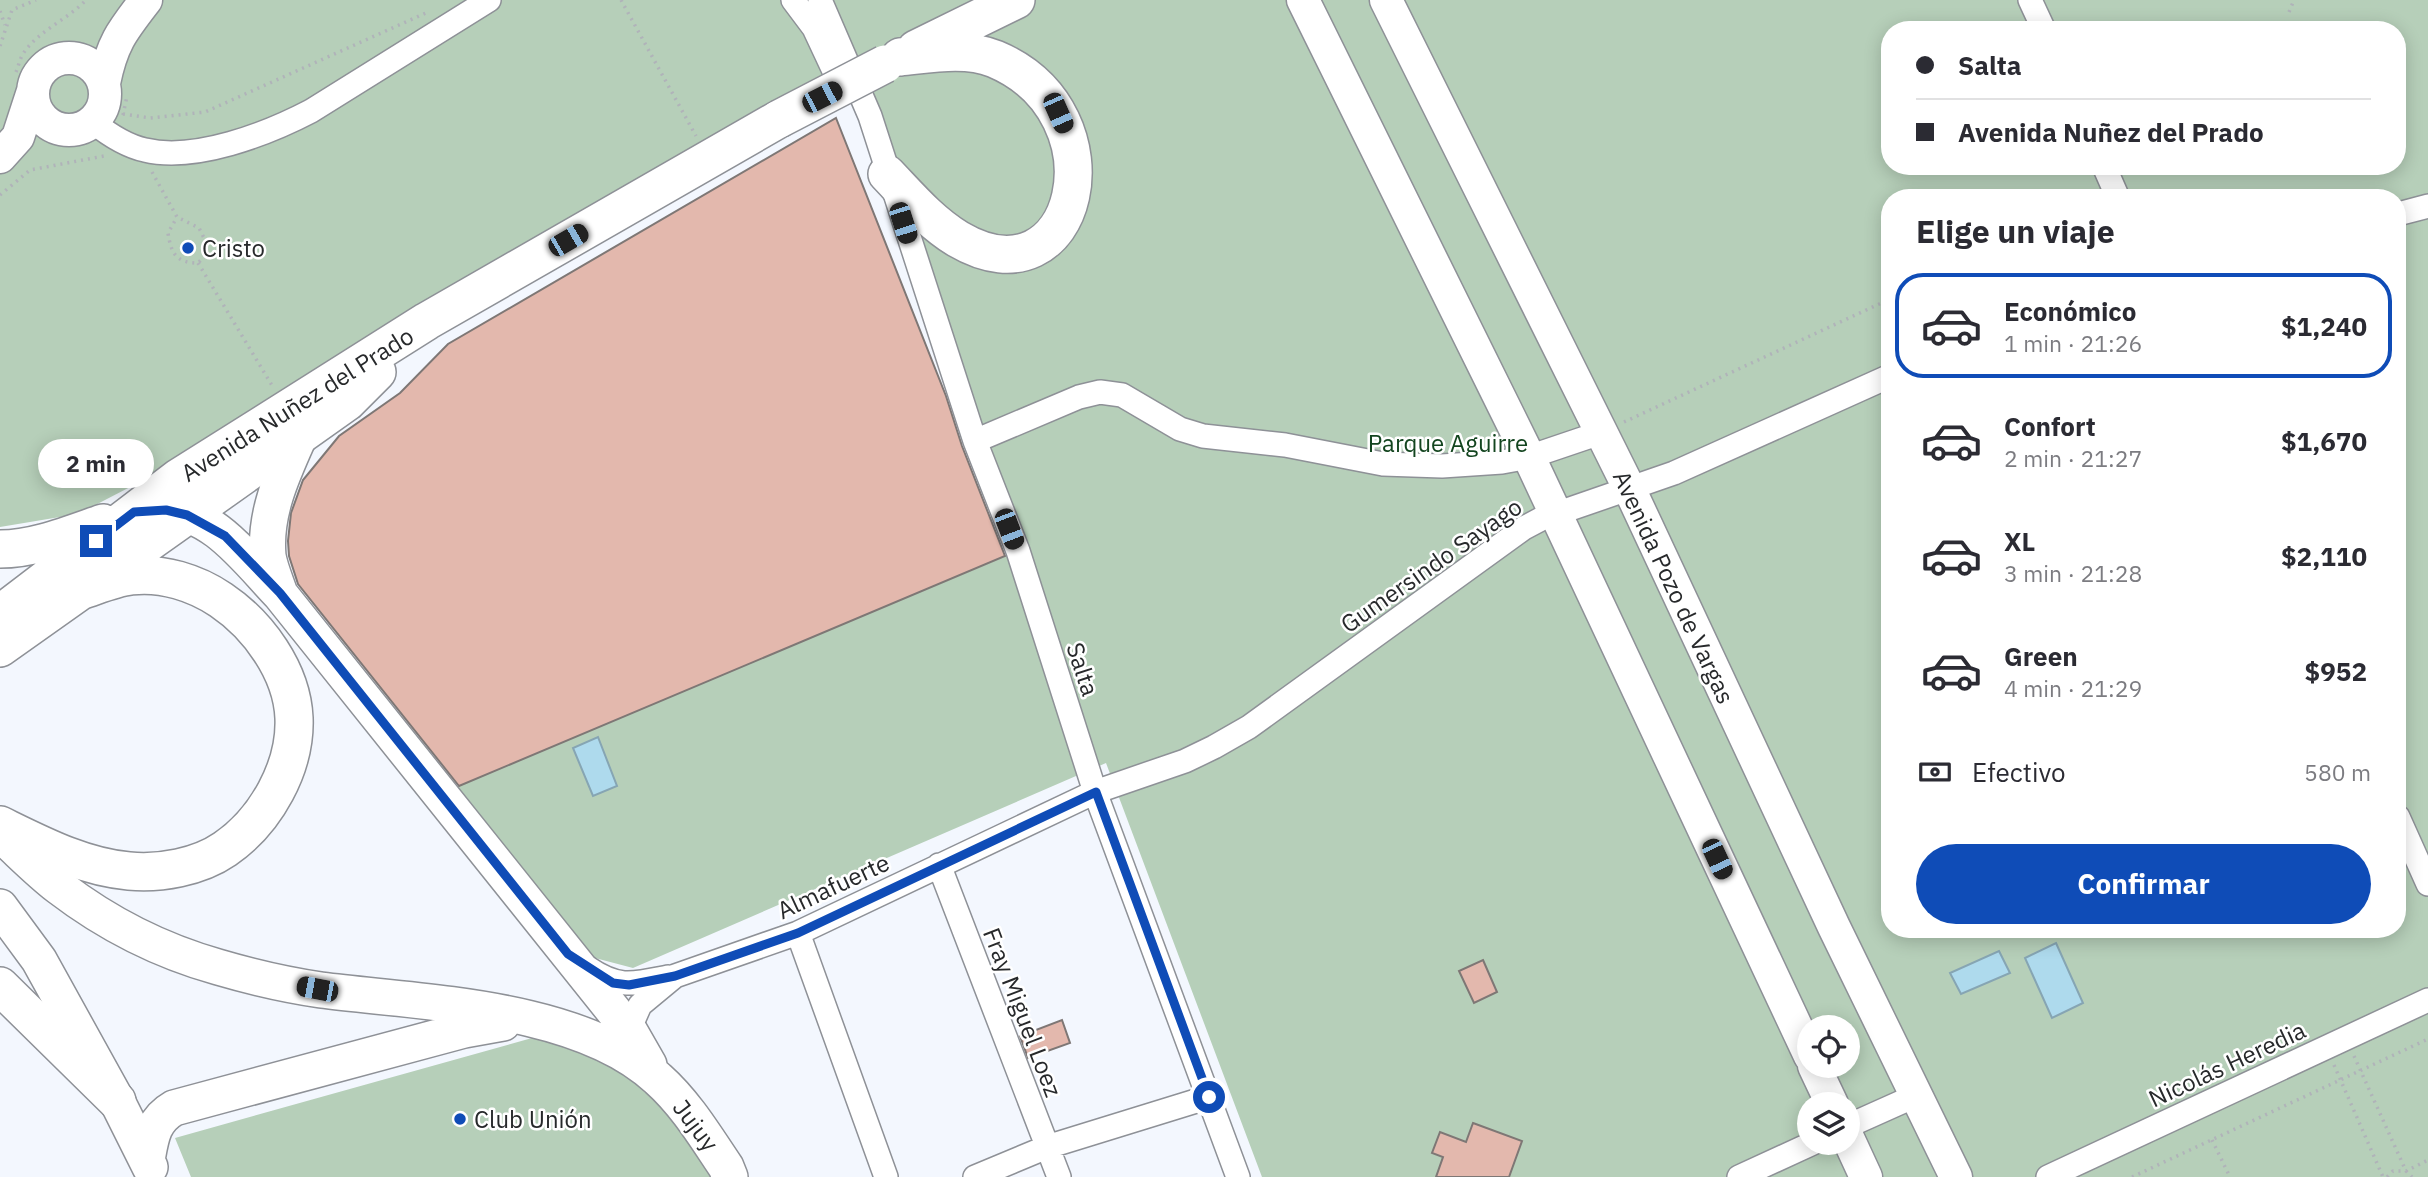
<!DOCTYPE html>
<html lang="es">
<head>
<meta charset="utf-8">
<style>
  :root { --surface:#fff; --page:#f7f7f7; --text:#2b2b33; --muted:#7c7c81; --line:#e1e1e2; --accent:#0f4cb7 }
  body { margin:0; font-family:"IBM Plex Sans",sans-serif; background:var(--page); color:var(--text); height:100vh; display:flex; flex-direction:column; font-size:26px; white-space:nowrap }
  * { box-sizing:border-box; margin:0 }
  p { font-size:23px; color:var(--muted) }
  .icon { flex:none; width:38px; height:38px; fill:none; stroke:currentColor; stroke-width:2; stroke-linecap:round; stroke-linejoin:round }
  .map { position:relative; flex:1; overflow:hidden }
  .side { position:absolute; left:1881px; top:189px; width:525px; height:749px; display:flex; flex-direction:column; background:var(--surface); border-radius:28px; box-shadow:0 4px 18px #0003 }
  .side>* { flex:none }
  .hud { position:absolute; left:1881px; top:21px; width:525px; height:154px; border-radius:28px; box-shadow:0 4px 18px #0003; display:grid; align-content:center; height:154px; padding:0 35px; background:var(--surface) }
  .buttons { position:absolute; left:1797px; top:1015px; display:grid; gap:14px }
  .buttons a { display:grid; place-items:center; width:63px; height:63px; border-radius:50%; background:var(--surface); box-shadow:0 4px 18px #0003; font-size:35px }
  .end { position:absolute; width:32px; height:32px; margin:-16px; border:9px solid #0f4cb7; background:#fff; box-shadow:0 0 0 4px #fff }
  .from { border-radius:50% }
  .bubble { position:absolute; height:49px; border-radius:24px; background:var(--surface); box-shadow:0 4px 18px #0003; font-size:23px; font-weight:700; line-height:49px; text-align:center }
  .car { position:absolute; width:21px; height:42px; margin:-21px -10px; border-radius:9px; box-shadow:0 0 5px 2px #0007; background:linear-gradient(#222 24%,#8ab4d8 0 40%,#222 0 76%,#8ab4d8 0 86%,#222 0) }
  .hud b { display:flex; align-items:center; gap:24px; height:66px; font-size:26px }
  .hud b+b { border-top:2px solid var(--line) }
  .hud i { width:18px; height:18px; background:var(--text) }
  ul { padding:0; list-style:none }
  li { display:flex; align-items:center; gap:21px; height:105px; margin:0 14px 10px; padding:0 21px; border:4px solid transparent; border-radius:28px }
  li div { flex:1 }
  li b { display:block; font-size:26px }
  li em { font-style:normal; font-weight:700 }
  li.on { border-color:var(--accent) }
  li>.icon { width:63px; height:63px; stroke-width:1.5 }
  h2 { padding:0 35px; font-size:32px; line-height:84px }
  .pay { display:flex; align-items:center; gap:18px; height:77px; padding:0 35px; font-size:26px }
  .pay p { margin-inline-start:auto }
  .action { display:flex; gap:14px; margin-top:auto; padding:14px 35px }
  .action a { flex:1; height:80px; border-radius:42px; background:var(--accent); color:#fff; font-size:28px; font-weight:700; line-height:80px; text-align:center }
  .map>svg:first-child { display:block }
</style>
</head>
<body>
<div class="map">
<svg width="2428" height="1177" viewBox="0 0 2428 1177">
  <rect width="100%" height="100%" fill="#f3f7fe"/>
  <path fill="#b6cfb9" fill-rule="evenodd" d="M0,0H2428V1177H1262L1106,763L633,968L595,958L563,930L448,790L1018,551L857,56L188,457L78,514L0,527ZM1890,30H2398V166H1890ZM1890,198H2398V929H1890ZM1810,1027H1848V1066H1810ZM1810,1104H1848V1143H1810Z
    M532,1038L598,1053L663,1099L711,1177H191L175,1138Z"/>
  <path fill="#aedaed" stroke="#86a5b3" stroke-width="2" d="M598,737L617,786L593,796L573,748Z
    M2056,943L2083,1003L2052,1018L2025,958Z
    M1999,951L2010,973L1961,994L1950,973Z"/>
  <path fill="#e3b8ad" stroke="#7e7775" stroke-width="2" d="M836,118L946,396L962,446L1005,556L459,786L298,584L289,556L288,541L291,513L303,480L339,436L400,393L448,344Z
    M1483,960L1497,992L1474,1003L1459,971Z
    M1062,1020L1070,1043L1028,1058L1020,1036Z
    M1473,1123L1522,1141L1509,1177H1436L1443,1157L1432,1153L1440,1132L1466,1142Z"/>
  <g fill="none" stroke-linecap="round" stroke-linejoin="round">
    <g stroke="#8e9197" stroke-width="26">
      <path id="minor" d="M793,0L814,28L836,75
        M820,0L870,116L975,441L1018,551L1095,792L1238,1177
        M2030,0L2044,30
        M93,122C108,134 126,146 145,150C195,162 267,134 311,111L489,0
        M2104,166L2118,198
        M2398,214L2428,206
        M975,441L1079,397L1100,392L1122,395L1180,429L1203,436L1285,445L1383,464L1442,466L1502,462L1529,457L1600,433
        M2398,817L2428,884
        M939,865L1059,1177
        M798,933L886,1177
        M588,968C619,989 633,984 668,977
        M623,1037L629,1030L640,1005L675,976L798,933L1095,792L1185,761L1214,747L1249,727L1524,528L1541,519L1674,473L1890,376
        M1848,1126L1915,1096
        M975,1177L1047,1147L1209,1097
        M1739,1177L1813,1143
        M2048,1177L2428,1000"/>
    </g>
    <g stroke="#8e9197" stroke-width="35">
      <path id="secondary" d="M1303,0L1529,457L1810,1056
        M1386,0L1629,488L1834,927L1956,1177
        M33 94a36 36 0 1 1 72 0a36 36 0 1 1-72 0Z
        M104,83C112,43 122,31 146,0
        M0,157L18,137L33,91
        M1814,1066L1832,1104
        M1848,1138L1866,1177"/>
    </g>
    <g stroke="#8e9197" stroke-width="38">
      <path id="primary" d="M161,511C212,509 248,561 280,594L629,1030L649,1065
        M280,594C276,582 270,568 268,556C264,513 283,473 300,435
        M0,834C19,851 38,871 59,887C106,923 161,951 218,967C252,977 287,985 321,990C423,1003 580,1006 658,1079C686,1104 705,1136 726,1167L730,1177
        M0,907L39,960L117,1101L150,1167
        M147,1160C151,1137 153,1120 174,1108L464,1030L503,1023"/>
    </g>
    <g stroke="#8e9197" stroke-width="40">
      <path id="trunk" d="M916,49L1016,0
        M887,174C909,197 930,222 958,239C1079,310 1125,114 995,59C966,47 930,54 900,57
        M0,549C35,549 71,534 103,523
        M0,614L178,478L427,321L779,119
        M0,648L347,402L377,372
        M0,825C41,845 83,867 129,871C160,874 199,867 225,849C266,821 296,767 294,718C292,671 258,625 221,600C196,583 162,572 131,576C114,578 96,586 80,591
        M0,986L117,1101"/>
    </g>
    <path stroke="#b0b3b9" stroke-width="3.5" stroke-dasharray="2 5" stroke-linecap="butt" d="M621,0L696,136
      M0,11L5,25
      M2289,12L2294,0
      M0,46L12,10L36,0
      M16,72C19,65 20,57 25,51C40,30 68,19 86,0
      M123,114L150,118L205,112L428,12
      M123,115L127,96
      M152,172L177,217L199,228L205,240V256L198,263C176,263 171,253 168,233L177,217
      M0,195L30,170L104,156
      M198,263L273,387
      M1624,422L1890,299
      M2354,1056L2406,1171L2412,1177
      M2334,1065L2383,1177
      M2212,1140L2230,1177
      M2132,1177L2428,1039
      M2387,1177L2393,1171H2406L2428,1160"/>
    <use href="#minor" stroke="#fff" stroke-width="23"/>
    <use href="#secondary" stroke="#fff" stroke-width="32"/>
    <use href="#primary" stroke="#fff" stroke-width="35"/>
    <use href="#trunk" stroke="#fff" stroke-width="37"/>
    <g stroke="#8e9197" stroke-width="40" stroke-linecap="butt">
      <path id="trunk-bridge" d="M779,119L885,64"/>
    </g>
    <use href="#trunk-bridge" stroke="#fff" stroke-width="37"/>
  </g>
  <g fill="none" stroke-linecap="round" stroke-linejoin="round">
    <path stroke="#0f4cb7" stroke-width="9" d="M96,541L134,512L166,510L187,515L225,536L280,593L568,954L613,983L629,985L675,976L798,933L1096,792L1209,1097"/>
  </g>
  <g fill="#0f4cb7" stroke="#fff" stroke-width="2.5">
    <circle cx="188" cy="248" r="7"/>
    <circle cx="460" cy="1119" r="7"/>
  </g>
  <g text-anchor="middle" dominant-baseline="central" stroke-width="5" stroke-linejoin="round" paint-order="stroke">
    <g font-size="24" fill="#27292b" stroke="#fff" text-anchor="start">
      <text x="202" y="248">Cristo</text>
      <text x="474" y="1119">Club Unión</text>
    </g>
    <g font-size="24" fill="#27292b" stroke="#fff">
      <text transform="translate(297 404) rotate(-32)">Avenida Nuñez del Prado</text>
      <text transform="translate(1431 565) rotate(-35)">Gumersindo Sayago</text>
      <text transform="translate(1674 587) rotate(65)">Avenida Pozo de Vargas</text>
      <text transform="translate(1083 669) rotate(72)">Salta</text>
      <text transform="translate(833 886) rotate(-25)">Almafuerte</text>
      <text transform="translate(1023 1012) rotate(69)">Fray Miguel Loez</text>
      <text transform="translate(2227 1064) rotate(-25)">Nicolás Heredia</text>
      <text transform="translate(696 1125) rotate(53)">Jujuy</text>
    </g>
    <g font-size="24" fill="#13451f" stroke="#fff">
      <text x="1448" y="443">Parque Aguirre</text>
    </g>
  </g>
</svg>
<div class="buttons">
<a><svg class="icon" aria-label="locate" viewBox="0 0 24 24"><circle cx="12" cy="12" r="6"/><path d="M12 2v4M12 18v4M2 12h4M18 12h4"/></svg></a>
<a><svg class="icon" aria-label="layers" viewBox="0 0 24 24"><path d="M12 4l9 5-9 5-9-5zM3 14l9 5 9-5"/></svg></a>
</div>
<i class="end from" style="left:1209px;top:1097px"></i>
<i class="end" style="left:96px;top:541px"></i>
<div class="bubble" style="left:38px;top:439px;width:116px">2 min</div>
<i class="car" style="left:822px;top:97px;rotate:63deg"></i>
<i class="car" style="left:1058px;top:113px;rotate:156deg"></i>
<i class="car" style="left:903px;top:223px;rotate:162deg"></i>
<i class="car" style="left:568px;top:240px;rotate:60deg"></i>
<i class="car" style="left:1009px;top:529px;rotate:159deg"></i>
<i class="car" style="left:1717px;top:859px;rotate:155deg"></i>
<i class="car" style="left:317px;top:989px;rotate:281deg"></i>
<div class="hud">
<b><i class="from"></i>Salta</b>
<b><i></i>Avenida Nuñez del Prado</b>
</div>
<section class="side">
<h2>Elige un viaje</h2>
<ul>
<li class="on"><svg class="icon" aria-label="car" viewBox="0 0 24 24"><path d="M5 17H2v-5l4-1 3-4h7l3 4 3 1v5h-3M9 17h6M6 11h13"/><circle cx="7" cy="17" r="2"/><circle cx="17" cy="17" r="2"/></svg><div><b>Económico</b><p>1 min · 21:26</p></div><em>$1,240</em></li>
<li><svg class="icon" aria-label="car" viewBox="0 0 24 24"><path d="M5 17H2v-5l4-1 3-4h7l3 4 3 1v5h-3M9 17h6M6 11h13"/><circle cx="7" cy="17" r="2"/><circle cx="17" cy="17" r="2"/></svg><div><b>Confort</b><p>2 min · 21:27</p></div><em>$1,670</em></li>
<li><svg class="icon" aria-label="car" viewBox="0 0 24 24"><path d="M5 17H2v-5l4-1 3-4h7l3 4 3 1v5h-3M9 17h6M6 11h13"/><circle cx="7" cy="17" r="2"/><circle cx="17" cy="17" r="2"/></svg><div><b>XL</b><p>3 min · 21:28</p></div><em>$2,110</em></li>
<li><svg class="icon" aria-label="car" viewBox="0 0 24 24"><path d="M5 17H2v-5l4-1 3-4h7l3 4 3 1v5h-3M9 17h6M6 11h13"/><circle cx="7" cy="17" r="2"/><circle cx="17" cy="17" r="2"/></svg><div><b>Green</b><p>4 min · 21:29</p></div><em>$952</em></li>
</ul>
<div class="pay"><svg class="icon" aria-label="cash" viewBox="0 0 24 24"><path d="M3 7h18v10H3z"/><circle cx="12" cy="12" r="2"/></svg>Efectivo<p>580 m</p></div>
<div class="action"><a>Confirmar</a></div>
</section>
</div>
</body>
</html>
